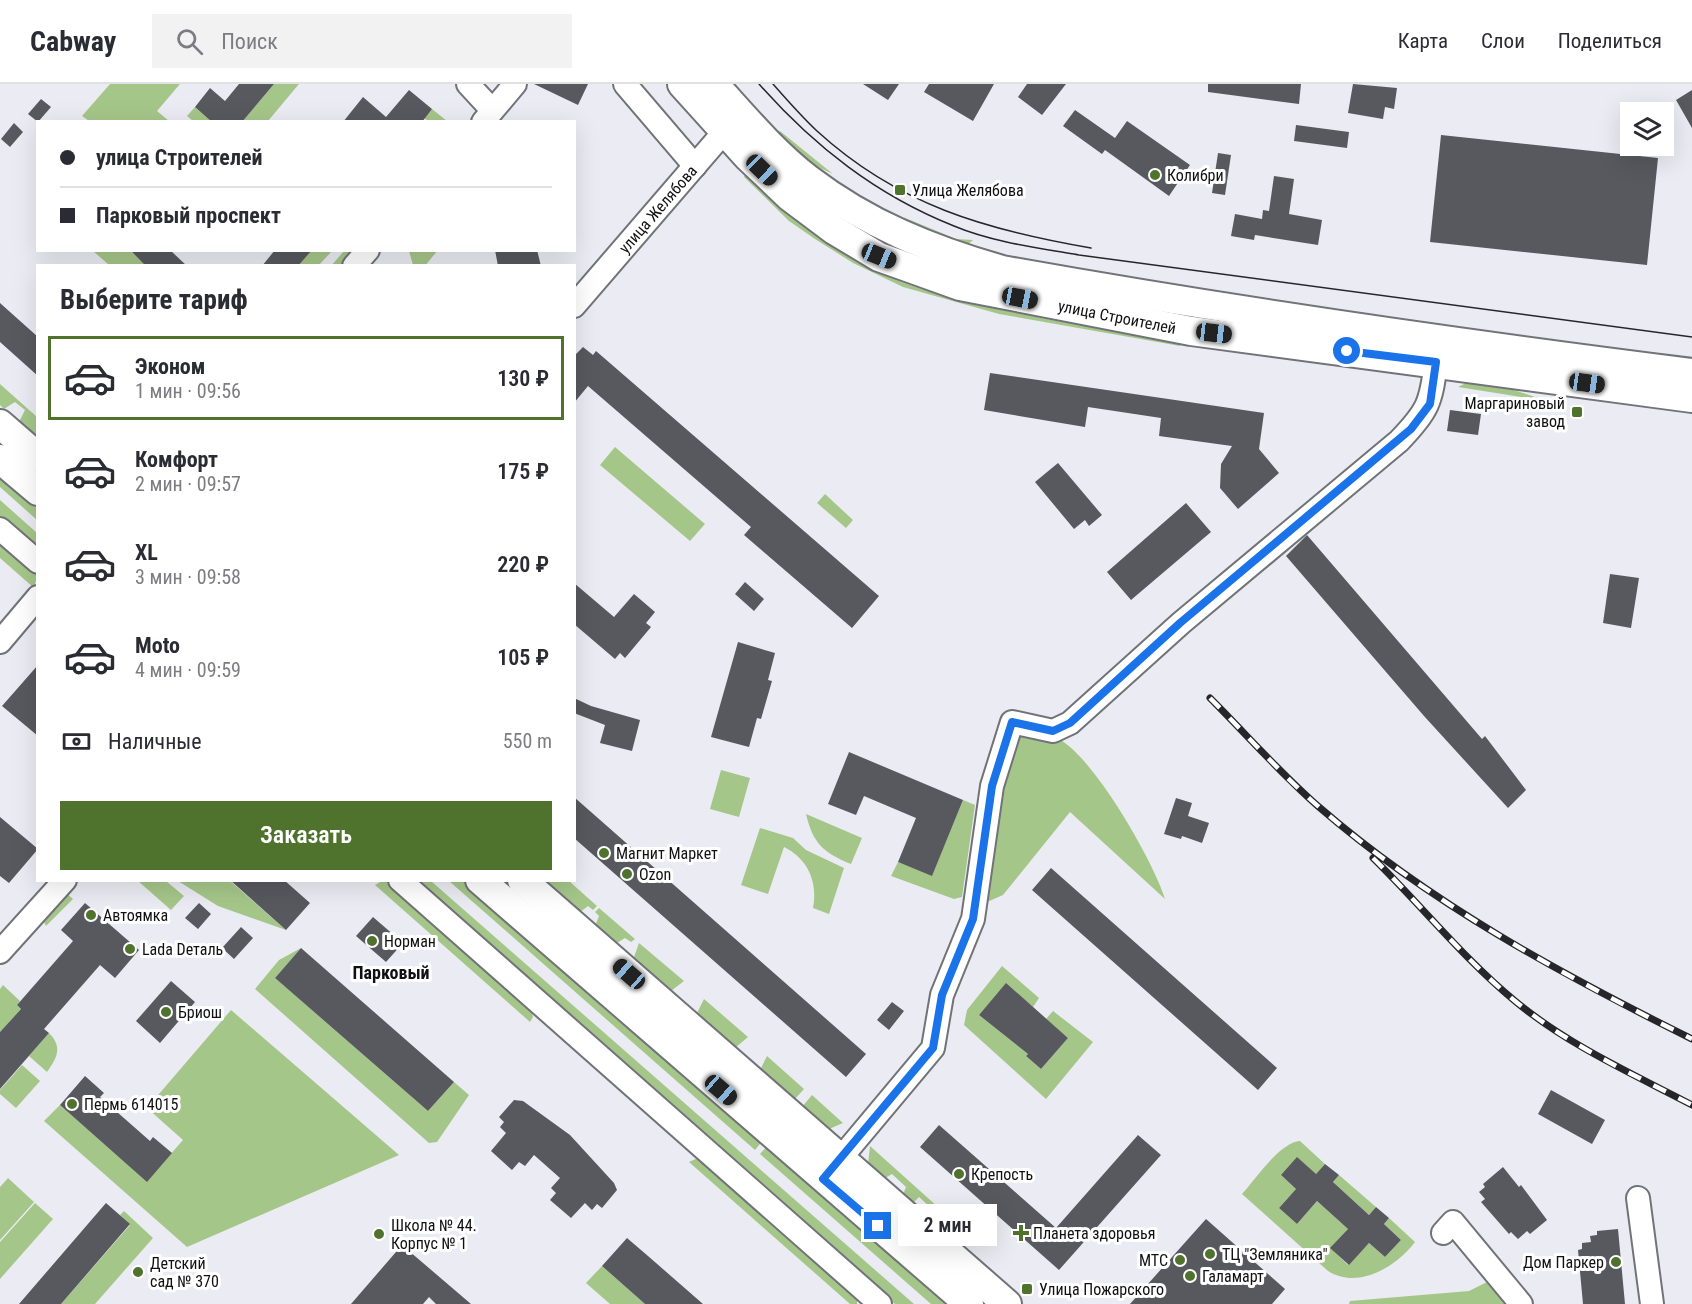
<!DOCTYPE html>
<html lang="ru">
<head>
<meta charset="utf-8">
<style>
  :root { --surface:#fff; --page:#f2f2f3; --text:#2b2b33; --muted:#7c7c81; --line:#e1e1e2; --accent:#4f732c }
  body { margin:0; font-family:"Roboto Condensed",sans-serif; background:var(--page); color:var(--text); height:100vh; display:flex; flex-direction:column; font-size:22px; white-space:nowrap }
  * { box-sizing:border-box; margin:0 }
  p { font-size:20px; color:var(--muted) }
  .icon { flex:none; width:33px; height:33px; fill:none; stroke:currentColor; stroke-width:2; stroke-linecap:round; stroke-linejoin:round }
  .map { position:relative; flex:1; overflow:hidden }
  .side { position:absolute; left:36px; top:180px; width:540px; height:618px; display:flex; flex-direction:column; background:var(--surface); border-radius:0px; box-shadow:0 6px 24px #0002 }
  .side>* { flex:none }
  .top-card { position:absolute; left:36px; top:36px; width:540px; height:132px; border-radius:0px; box-shadow:0 6px 24px #0002; display:grid; align-content:center; height:132px; padding:0 24px; background:var(--surface) }
  .buttons { position:absolute; left:1620px; top:18px; display:grid; gap:12px }
  .buttons a { display:grid; place-items:center; width:54px; height:54px; border-radius:0px; background:var(--surface); box-shadow:0 6px 24px #0002; font-size:30px }
  .end { position:absolute; width:27px; height:27px; margin:-14px; border:8px solid #1a73e8; background:#fff; box-shadow:0 0 0 3px #fff }
  .from { border-radius:50% }
  .bubble { position:absolute; height:42px; border-radius:0px; background:var(--surface); box-shadow:0 6px 24px #0002; font-size:20px; font-weight:600; line-height:42px; text-align:center }
  .car { position:absolute; width:18px; height:36px; margin:-18px -9px; border-radius:8px; box-shadow:0 0 4px 2px #0007; background:linear-gradient(#222 24%,#8ab4d8 0 40%,#222 0 76%,#8ab4d8 0 86%,#222 0) }
  .top-card b { display:flex; align-items:center; gap:21px; height:57px; font-size:22px }
  .top-card b+b { border-top:2px solid var(--line) }
  .top-card i { width:15px; height:15px; background:var(--text) }
  ul { padding:0; list-style:none }
  li { display:flex; align-items:center; gap:18px; height:84px; margin:0 12px 9px; padding:0 12px; border:3px solid transparent; border-radius:0px }
  li div { flex:1 }
  li b { display:block; font-size:22px }
  li em { font-style:normal; font-weight:600 }
  li.selected { border-color:var(--accent) }
  li>.icon { width:54px; height:54px; stroke-width:1.5 }
  h2 { padding:0 24px; font-size:27px; line-height:72px }
  .pay { display:flex; align-items:center; gap:15px; height:66px; padding:0 24px; font-size:22px }
  .pay p { margin-inline-start:auto }
  .primary-button { display:flex; gap:12px; margin-top:auto; padding:12px 24px }
  .primary-button a { flex:1; height:69px; border-radius:0px; background:var(--accent); color:#fff; font-size:24px; font-weight:600; line-height:69px; text-align:center }
  header { display:flex; align-items:center; gap:36px; box-sizing:border-box; height:84px; padding:0 30px; background:var(--surface); border-bottom:2px solid var(--line) }
  header strong { font-size:28px }
  nav { display:flex; gap:33px; margin-inline-start:auto; font-size:21px }
  .search { width:420px; height:54px; background:var(--page); display:flex; align-items:center; gap:15px; box-sizing:border-box; padding:0 21px; border-radius:0px; color:var(--muted); font-size:22px }
  .map>svg:first-child { display:block }
</style>
</head>
<body>
<header>
<strong>Cabway</strong>
<div class="search"><svg class="icon" aria-label="search" viewBox="0 0 24 24"><circle cx="10" cy="10" r="6"/><path d="M15 15l6 6"/></svg>Поиск</div>
<nav><a>Карта</a><a>Слои</a><a>Поделиться</a></nav>
</header>
<div class="map">
<svg width="1692" height="1220" viewBox="0 0 1692 1220">
  <rect width="100%" height="100%" fill="#ebecf3"/>
  <path fill="#a5c689" d="M110,0H180L157,27L169,37H89L82,32Z
    M274,0H299L268,37L242,38Z
    M195,23L210,36V37H193L187,32Z
    M432,25L447,37H428L424,34Z
    M780,47L833,90C811,81 794,66 778,49Z
    M746,89C787,131 832,166 885,191C910,203 936,209 962,216C1034,235 1108,246 1181,257L1180,262L999,230L903,203L853,179L815,155L789,137L744,93Z
    M903,133L956,155L973,156L966,162L927,151Z
    M93,167H130L146,181H109Z
    M311,167H332L319,181L298,182Z
    M344,167H351L344,181L331,182Z
    M409,167V166L437,167L425,182L413,181Z
    M1466,299L1514,306L1547,317L1458,303Z
    M0,300L37,333V350L35,351L19,338L25,326L15,318L4,325L0,321Z
    M615,363L705,440L690,457L600,381Z
    M0,385L37,420V436L0,403Z
    M825,410L853,436L846,444L817,419Z
    M0,416L37,449V470L0,437Z
    M0,451L35,486L37,493L34,504L0,474Z
    M1021,649C1031,650 1044,649 1053,652C1090,665 1154,778 1165,815L1070,728L1003,811L987,818C996,762 992,700 1021,649Z
    M721,686L750,694L739,733L710,725Z
    M963,716L975,721L962,813L954,815L891,792L898,778L932,791Z
    M806,730L862,754L851,780C824,769 813,760 806,730Z
    M760,744L793,754L806,766L844,784L829,830L813,824C818,798 808,775 784,763L768,810L741,801Z
    M138,797H166L184,812L171,826Z
    M178,797H230L286,846L218,822Z
    M382,797L391,799L531,923L533,933L530,938L375,801Z
    M412,797H431L914,1220H895Z
    M449,797H471L764,1055L755,1066Z
    M543,797H569L597,822L593,826L588,822L579,829Z
    M65,808L73,815L46,842L43,836Z
    M599,824L635,855L631,858L625,854L617,859L595,842L599,832L595,828Z
    M639,859L684,897L671,907L634,873Z
    M301,864L275,894L428,1027L454,998L469,1011L437,1058L429,1059L255,905L279,876Z
    M1002,882L1039,914L1033,923L1006,900L979,931L1028,970L1026,972L1041,985L1068,954L1046,935L1053,927L1093,958L1046,1015L964,941L967,926Z
    M3,901L20,917L17,921L21,925L0,948V905Z
    M704,915L748,953L735,964L697,929Z
    M231,926L399,1071L187,1163L44,1037L60,1021L147,1097L183,1056L147,1024Z
    M49,949C63,963 57,974 47,988L29,972Z
    M767,972L804,1005L794,1016L760,986Z
    M22,981L40,997L16,1024L0,1010V1006Z
    M812,1011L843,1039L829,1045L802,1023Z
    M1300,1057L1325,1080L1316,1090L1281,1091L1296,1105L1279,1124L1297,1140L1317,1117L1348,1145L1331,1164L1348,1181L1369,1159L1385,1173L1401,1156L1384,1140L1389,1134L1415,1158C1396,1183 1358,1206 1328,1187L1242,1110C1255,1096 1280,1058 1300,1057Z
    M769,1060L951,1220H931L760,1070Z
    M870,1062L948,1132L944,1136L939,1132L930,1139L926,1132L929,1122L919,1113L911,1121L902,1113L906,1103L892,1090L882,1096L868,1080Z
    M700,1073L857,1215V1220H850L689,1078Z
    M1339,1091L1376,1123L1369,1131L1333,1098Z
    M8,1094L34,1118L0,1156V1103Z
    M35,1119L53,1135L0,1195V1158Z
    M124,1127L153,1154L95,1220H61L130,1141L120,1131Z
    M602,1182L645,1220H610L586,1199Z
    M1489,1197L1509,1220H1349L1350,1217L1469,1207Z"/>
  <path fill="#58595f" d="M239,0H274L242,38H212L195,23L210,4L225,17Z
    M534,0H588L578,21Z
    M863,0H899L888,16Z
    M929,0H994L973,37L924,8Z
    M1027,0H1066L1042,31L1018,13Z
    M1208,0H1301L1299,20L1208,8Z
    M1353,0L1397,4L1394,25L1385,23L1383,35L1348,29Z
    M409,6L432,25L422,38H343L363,13L386,33Z
    M1692,6V44L1676,16Z
    M41,15L51,23L38,38L28,30Z
    M1075,26L1115,54L1127,37L1190,81L1169,112L1105,66L1102,70L1063,42Z
    M14,39L23,48L10,63L1,55Z
    M1296,41L1349,48L1347,64L1294,57Z
    M1441,51L1658,74L1647,181L1430,158Z
    M1218,69L1231,71L1225,111L1212,109Z
    M1274,92L1294,95L1289,130L1322,136L1318,161L1255,151L1254,156L1231,152L1235,130L1262,135L1263,126L1269,127Z
    M130,166H170L187,182H146Z
    M275,166H312L298,182H262Z
    M495,166H537L541,182H498Z
    M0,219L38,253V292L0,258Z
    M583,263L593,271L596,267L879,512L852,544L744,451L751,443L588,302L574,319V272Z
    M990,289L1264,329L1259,365L1279,389L1238,425L1220,404L1221,380L1232,362L1159,352L1161,334L1088,323L1085,343L984,326Z
    M1450,326L1481,330L1478,351L1447,347Z
    M1058,379L1102,431L1089,442L1085,436L1074,445L1035,398Z
    M1186,419L1211,448L1131,516L1107,488Z
    M1307,451L1482,655L1485,652L1526,706L1508,724L1424,632L1286,472Z
    M1610,490L1639,494L1631,544L1603,539Z
    M745,498L764,515L754,527L735,510Z
    M574,499L614,533L634,510L655,528L646,539L651,543L625,574L620,569L615,575L574,540Z
    M738,558L775,569L768,596L772,597L761,635L757,634L749,663L711,653Z
    M38,581V652L2,622Z
    M574,614L591,622L640,636L632,667L600,659L605,641L574,629Z
    M849,668L963,716L932,792L898,778L916,734L864,712L856,731L828,720Z
    M574,713L866,970L846,993L574,754Z
    M1176,714L1192,719L1188,732L1209,739L1202,759L1182,752L1181,755L1164,750Z
    M0,733L38,765L9,799L0,792Z
    M1051,784L1277,984L1258,1006L1032,806Z
    M230,796H284L310,819L286,846Z
    M85,819L139,866L115,894L100,881L44,945L49,949L0,1005V948L21,925L17,921L73,857L61,846Z
    M199,819L211,830L198,845L185,834Z
    M373,833L403,859L386,878L356,852Z
    M241,843L253,854L234,875L222,864Z
    M301,864L454,998L428,1027L275,894Z
    M171,897L195,918L160,959L136,937Z
    M1006,899L1068,954L1041,985L1026,972L1028,970L979,931Z
    M892,918L904,927L889,946L877,936Z
    M85,992L104,1009L100,1013L150,1057L153,1053L172,1069L147,1098L60,1021Z
    M1551,1006L1605,1036L1592,1060L1538,1030Z
    M514,1016L523,1017L570,1051L614,1099L617,1106L602,1124L597,1120L592,1126L585,1119L571,1134L550,1116L556,1109L551,1104L560,1094L534,1071L525,1082L519,1078L512,1086L491,1067L506,1049L500,1043L504,1038L499,1033Z
    M939,1041L1056,1144L1138,1051L1161,1071L1059,1186L920,1063Z
    M1297,1073L1316,1090L1325,1080L1339,1091L1333,1098L1369,1131L1376,1123L1389,1134L1384,1140L1401,1156L1385,1173L1369,1159L1349,1181L1330,1164L1348,1145L1317,1117L1297,1140L1279,1124L1296,1105L1281,1091Z
    M1503,1083L1519,1103L1521,1101L1547,1136L1530,1150L1527,1147L1518,1155L1511,1148L1509,1150L1481,1118L1485,1115L1479,1108L1485,1103L1483,1100Z
    M106,1119L130,1140L61,1220H19Z
    M1206,1135L1285,1205L1272,1220H1130Z
    M1618,1145L1625,1220H1583L1578,1166L1582,1165V1159L1591,1158L1590,1152L1597,1151V1147Z
    M627,1154L648,1172L703,1220H645L602,1182Z
    M402,1161L471,1220H436L429,1213L423,1220H351Z"/>
  <g fill="none" stroke-linecap="round" stroke-linejoin="round">
    <g stroke="#727379" stroke-width="26">
      <g id="minor">
        <path d="M468,0L492,26"/>
        <path d="M625,0L695,82"/>
        <path d="M483,38L515,0"/>
        <path d="M354,182L368,166"/>
        <path id="s1" d="M574,222L724,48"/>
        <path d="M0,445L38,478"/>
        <path d="M0,558L38,513"/>
        <path d="M400,796L880,1220"/>
        <path d="M0,868L65,796"/>
        <path d="M830,1087L933,964L942,911L973,835L992,702L1012,638L1053,647L1070,639L1181,539L1399,357C1428,327 1431,319 1436,278"/>
        <path d="M1638,1114L1652,1220"/>
        <path d="M1443,1149L1453,1138L1521,1220"/>
      </g>
    </g>
    <g stroke="#727379" stroke-width="32">
      <g id="major">
        <path id="s2" d="M682,0L748,73L790,113L834,146L879,173L960,202L1191,247L1692,314"/>
        <path d="M714,0C743,32 773,68 808,95C867,140 931,166 1002,186C1231,227 1461,260 1692,289"/>
        <path d="M0,340L38,373"/>
        <path d="M0,375L38,407"/>
        <path d="M480,796L969,1220"/>
        <path d="M522,796L1007,1220"/>
      </g>
    </g>
    <use href="#minor" stroke="#fff" stroke-width="22"/>
    <use href="#major" stroke="#fff" stroke-width="28"/>
    <path stroke="#26262a" stroke-width="1.5" d="M759,0C814,62 876,111 954,142C992,158 1038,164 1079,171L1692,253
      M773,0C787,16 801,32 817,47C898,121 986,146 1091,164"/>
    <g stroke="#26262a" stroke-width="7">
      <path id="rail" d="M1210,614C1246,650 1281,690 1319,723C1431,820 1561,890 1692,955
        M1373,774C1421,821 1463,874 1515,917C1568,961 1631,989 1692,1021"/>
    </g>
    <use href="#rail" stroke="#fff" stroke-width="4.5" stroke-dasharray="14" stroke-linecap="butt"/>
  </g>
  <g fill="none" stroke-linecap="round" stroke-linejoin="round">
    <path stroke="#1a73e8" stroke-width="8" d="M878,1142L823,1095L933,964L942,911L973,835L992,702L1012,638L1053,647L1070,639L1180,539L1411,345L1430,320L1436,278L1347,267"/>
  </g>
  <g fill="#4f732c" stroke="#fff" stroke-width="2">
    <circle cx="1155" cy="91" r="6"/>
    <rect x="894" y="100" width="12" height="12" rx="3"/>
    <rect x="1571" y="322" width="12" height="12" rx="3"/>
    <circle cx="604" cy="769" r="6"/>
    <circle cx="627" cy="790" r="6"/>
    <circle cx="91" cy="831" r="6"/>
    <circle cx="372" cy="857" r="6"/>
    <circle cx="130" cy="865" r="6"/>
    <circle cx="166" cy="928" r="6"/>
    <circle cx="72" cy="1020" r="6"/>
    <circle cx="959" cy="1090" r="6"/>
    <path d="M1018 1140h6v6h6v6h-6v6h-6v-6h-6v-6h6z"/>
    <circle cx="379" cy="1150" r="6"/>
    <circle cx="1210" cy="1170" r="6"/>
    <circle cx="1180" cy="1176" r="6"/>
    <circle cx="1616" cy="1178" r="6"/>
    <circle cx="138" cy="1188" r="6"/>
    <circle cx="1190" cy="1192" r="6"/>
    <rect x="1021" y="1199" width="12" height="12" rx="3"/>
  </g>
  <g text-anchor="middle" dominant-baseline="central" stroke-width="6" stroke-linejoin="round" paint-order="stroke">
    <g font-size="16" fill="#101013" stroke="#fff" text-anchor="start">
      <text x="1167" y="91">Колибри</text>
      <text x="912" y="106">Улица Желябова</text>
      <text x="1565" y="319" text-anchor="end">Маргариновый<tspan x="1565" dy="18">завод</tspan></text>
      <text x="616" y="769">Магнит Маркет</text>
      <text x="639" y="790">Ozon</text>
      <text x="103" y="831">Автоямка</text>
      <text x="384" y="857">Норман</text>
      <text x="142" y="865">Lada Dеталь</text>
      <text x="178" y="928">Бриош</text>
      <text x="84" y="1020">Пермь 614015</text>
      <text x="971" y="1090">Крепость</text>
      <text x="391" y="1141">Школа № 44.<tspan x="391" dy="18">Корпус № 1</tspan></text>
      <text x="1033" y="1149">Планета здоровья</text>
      <text x="1222" y="1170">ТЦ "Земляника"</text>
      <text x="1168" y="1176" text-anchor="end">МТС</text>
      <text x="1604" y="1178" text-anchor="end">Дом Паркер</text>
      <text x="150" y="1179">Детский<tspan x="150" dy="18">сад № 370</tspan></text>
      <text x="1202" y="1192">Галамарт</text>
      <text x="1039" y="1205">Улица Пожарского</text>
    </g>
    <g font-size="16" fill="#101013" stroke="#fff">
      <text stroke="none"><textPath href="#s1" startOffset="128">улица Желябова</textPath></text>
      <text stroke="none"><textPath href="#s2" startOffset="510">улица Строителей</textPath></text>
    </g>
    <g font-size="18" font-weight="bold" fill="#101013" stroke="#fff">
      <text x="391" y="888">Парковый</text>
    </g>
  </g>
</svg>
<div class="buttons">
<a><svg class="icon" aria-label="layers" viewBox="0 0 24 24"><path d="M12 4l9 5-9 5-9-5zM3 14l9 5 9-5"/></svg></a>
</div>
<i class="end from" style="left:1347px;top:267px"></i>
<i class="end" style="left:878px;top:1142px"></i>
<div class="bubble" style="left:898px;top:1120px;width:99px">2 мин</div>
<i class="car" style="left:762px;top:86px;rotate:134deg"></i>
<i class="car" style="left:879px;top:172px;rotate:112deg"></i>
<i class="car" style="left:1020px;top:214px;rotate:101deg"></i>
<i class="car" style="left:1214px;top:249px;rotate:97deg"></i>
<i class="car" style="left:1587px;top:299px;rotate:98deg"></i>
<i class="car" style="left:629px;top:890px;rotate:311deg"></i>
<i class="car" style="left:721px;top:1006px;rotate:131deg"></i>
<div class="top-card">
<b><i class="from"></i>улица Строителей</b>
<b><i></i>Парковый проспект</b>
</div>
<section class="side">
<h2>Выберите тариф</h2>
<ul>
<li class="selected"><svg class="icon" aria-label="car" viewBox="0 0 24 24"><path d="M5 17H2v-5l4-1 3-4h7l3 4 3 1v5h-3M9 17h6M6 11h13"/><circle cx="7" cy="17" r="2"/><circle cx="17" cy="17" r="2"/></svg><div><b>Эконом</b><p>1 мин · 09:56</p></div><em>130 ₽</em></li>
<li><svg class="icon" aria-label="car" viewBox="0 0 24 24"><path d="M5 17H2v-5l4-1 3-4h7l3 4 3 1v5h-3M9 17h6M6 11h13"/><circle cx="7" cy="17" r="2"/><circle cx="17" cy="17" r="2"/></svg><div><b>Комфорт</b><p>2 мин · 09:57</p></div><em>175 ₽</em></li>
<li><svg class="icon" aria-label="car" viewBox="0 0 24 24"><path d="M5 17H2v-5l4-1 3-4h7l3 4 3 1v5h-3M9 17h6M6 11h13"/><circle cx="7" cy="17" r="2"/><circle cx="17" cy="17" r="2"/></svg><div><b>XL</b><p>3 мин · 09:58</p></div><em>220 ₽</em></li>
<li><svg class="icon" aria-label="car" viewBox="0 0 24 24"><path d="M5 17H2v-5l4-1 3-4h7l3 4 3 1v5h-3M9 17h6M6 11h13"/><circle cx="7" cy="17" r="2"/><circle cx="17" cy="17" r="2"/></svg><div><b>Moto</b><p>4 мин · 09:59</p></div><em>105 ₽</em></li>
</ul>
<div class="pay"><svg class="icon" aria-label="cash" viewBox="0 0 24 24"><path d="M3 7h18v10H3z"/><circle cx="12" cy="12" r="2"/></svg>Наличные<p>550 m</p></div>
<div class="primary-button"><a>Заказать</a></div>
</section>
</div>
</body>
</html>
